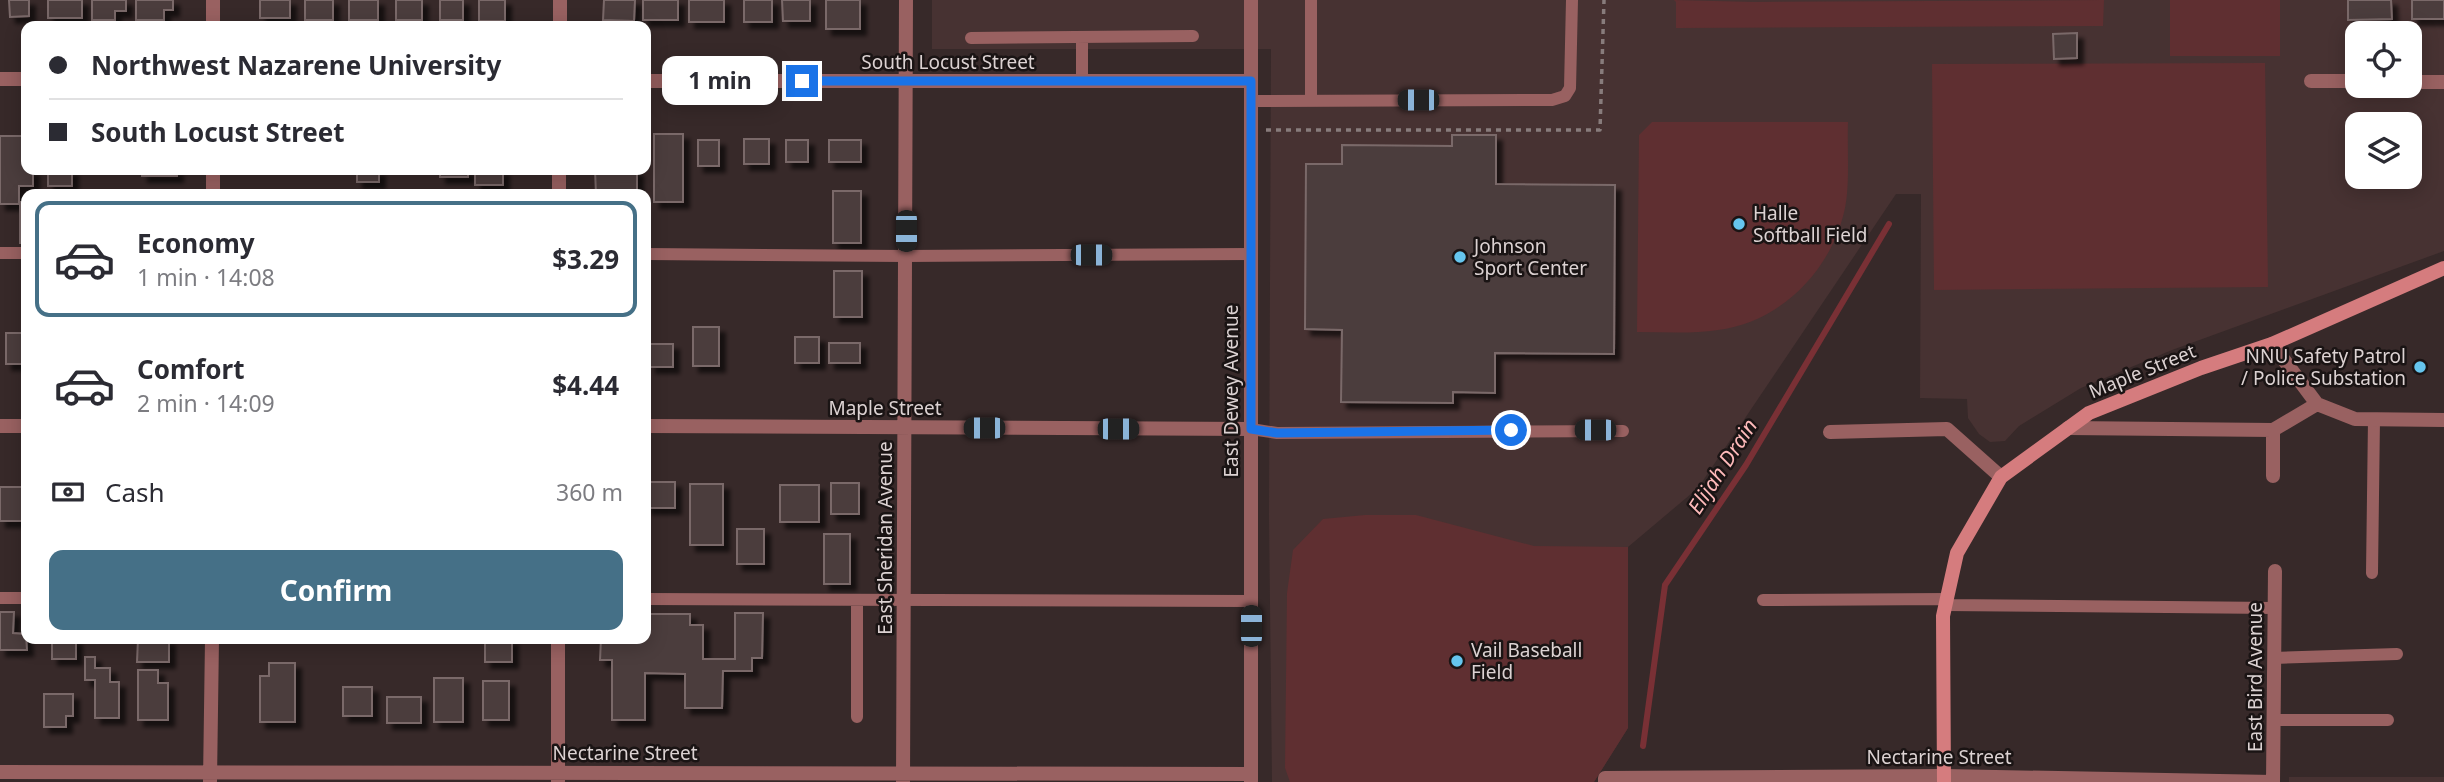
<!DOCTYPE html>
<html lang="en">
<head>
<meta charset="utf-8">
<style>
  :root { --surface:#fff; --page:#f2f2f3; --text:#2b2b33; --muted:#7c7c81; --line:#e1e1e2; --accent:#457087 }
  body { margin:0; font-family:"Noto Sans",sans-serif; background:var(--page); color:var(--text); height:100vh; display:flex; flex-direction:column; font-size:26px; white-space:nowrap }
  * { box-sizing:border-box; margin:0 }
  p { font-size:23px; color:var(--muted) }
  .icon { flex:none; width:38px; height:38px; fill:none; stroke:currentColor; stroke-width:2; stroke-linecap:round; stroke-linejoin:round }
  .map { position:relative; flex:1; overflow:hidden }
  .drawer { position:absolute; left:21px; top:189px; width:630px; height:455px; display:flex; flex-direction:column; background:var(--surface); border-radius:14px; box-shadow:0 4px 18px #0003 }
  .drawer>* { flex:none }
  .guide { position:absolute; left:21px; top:21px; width:630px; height:154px; border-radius:14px; box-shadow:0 4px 18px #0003; display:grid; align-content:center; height:154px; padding:0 28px; background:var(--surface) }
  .fabs { position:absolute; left:2345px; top:21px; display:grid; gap:14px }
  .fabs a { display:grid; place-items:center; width:77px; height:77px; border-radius:14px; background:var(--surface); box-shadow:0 4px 18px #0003; font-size:35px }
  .end { position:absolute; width:32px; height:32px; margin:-16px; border:9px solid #1a73e8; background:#fff; box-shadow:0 0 0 4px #fff }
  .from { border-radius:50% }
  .bubble { position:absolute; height:49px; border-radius:14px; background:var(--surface); box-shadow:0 4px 18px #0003; font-size:23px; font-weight:700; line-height:49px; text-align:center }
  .car { position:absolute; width:21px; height:42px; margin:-21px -10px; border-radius:9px; box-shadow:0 0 5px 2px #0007; background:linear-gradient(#222 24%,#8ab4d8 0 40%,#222 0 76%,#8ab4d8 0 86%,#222 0) }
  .guide b { display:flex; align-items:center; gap:24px; height:66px; font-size:26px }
  .guide b+b { border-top:2px solid var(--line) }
  .guide i { width:18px; height:18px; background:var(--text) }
  ul { padding:12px 0 0; list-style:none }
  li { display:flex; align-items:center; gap:21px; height:116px; margin:0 14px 10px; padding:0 14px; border:4px solid transparent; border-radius:14px }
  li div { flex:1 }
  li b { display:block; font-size:26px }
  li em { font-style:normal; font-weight:700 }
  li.on { border-color:var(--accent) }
  li>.icon { width:63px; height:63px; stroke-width:1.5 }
  .pay { display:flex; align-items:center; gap:18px; height:77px; padding:0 28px; font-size:26px }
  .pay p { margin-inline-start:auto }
  .cta { display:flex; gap:14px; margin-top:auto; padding:14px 28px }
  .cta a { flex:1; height:80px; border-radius:14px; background:var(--accent); color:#fff; font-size:28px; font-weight:700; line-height:80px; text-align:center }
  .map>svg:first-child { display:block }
</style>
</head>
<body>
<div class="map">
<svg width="2444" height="782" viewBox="0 0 2444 782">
  <defs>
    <filter id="shadow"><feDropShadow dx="6" dy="6" stdDeviation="2" flood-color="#0009"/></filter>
  </defs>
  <rect width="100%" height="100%" fill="#372929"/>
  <path fill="#473232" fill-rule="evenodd" d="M932,0H2444V251L2172,350L2081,388L2019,426L2005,441L1990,442L1979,434L1968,418L1967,399L1920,398L1921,194H1896L1698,488L1628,547V728L1594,782H1272L1269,515L1271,49H932ZM2357,33H2410V86H2357ZM2357,124H2410V177H2357Z
    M2289,777H2444V782H2289Z"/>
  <path fill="#5f2f31" d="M1674,0L1754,2L2104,0L2103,26L1676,28V2Z
    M2170,0H2280V56H2170Z
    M2265,63L2268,287L1934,290L1932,64Z
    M1652,122H1848C1847,148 1850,184 1845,208C1832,270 1781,322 1718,330C1692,334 1664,332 1637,332L1639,135Z
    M1365,515H1416L1534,546L1628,547V728L1594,782H1290L1285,768L1287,593L1293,550L1323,519Z"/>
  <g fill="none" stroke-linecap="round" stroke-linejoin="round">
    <path stroke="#793035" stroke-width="6" d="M1643,746L1665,585L1746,465L1889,224"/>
  </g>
  <path fill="#4c3d3d" stroke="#7a6969" stroke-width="2" filter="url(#shadow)" d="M9,0H29V16L10,17Z
    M48,0H82V18H48Z
    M92,0H126V11H115V20H92Z
    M136,0H173V10H164V20H136Z
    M260,0H290V18H260Z
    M305,0H333V20H305Z
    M349,0H378V20H349Z
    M396,0H422V20H396Z
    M440,0H463V20H440Z
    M479,0H505V21H479Z
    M604,0H635L634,21L603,20Z
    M643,0H678V20H643Z
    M689,0H724V22H689Z
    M744,0H772V22H744Z
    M782,0H810V21H783Z
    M826,0H860V29H826Z
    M2348,0H2391L2392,19L2348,20Z
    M2412,0H2444V19H2412Z
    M2077,33V58L2054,59L2053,34Z
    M654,134H683V202H654Z
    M1452,135H1496V184L1615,185L1614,354L1495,353V393L1453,392V403L1341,402L1342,330L1305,329L1306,164H1342V145L1452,146Z
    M0,136H26V170H33V186H19V204H0Z
    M744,139H769V164H744Z
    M698,140H719V166H698Z
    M786,140H808V162H786Z
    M829,140H861V162H829Z
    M48,170H72V186H48Z
    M142,170H177V176H142Z
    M357,170H379V182H357Z
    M440,170H468V177H440Z
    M475,170H503V185H475Z
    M595,170H637V191L596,194Z
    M833,191H861V243H833Z
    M20,202H26V243H20Z
    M834,271H862V317H834Z
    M693,327H719V366H693Z
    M6,333H26V364H6Z
    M795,337H819V363H795Z
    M829,343H860V363H829Z
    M650,344H673V367H650Z
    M646,482H675V508H646Z
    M831,483H859V514H831Z
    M690,484H723V545H690Z
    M780,485H819V522H780Z
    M0,487H26V521H0Z
    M737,529H764V564H737Z
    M824,534H850V584H824Z
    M0,612H14L13,633L26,634L27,650H0Z
    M735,613H763L762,658H752V671H723L722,708H685V674L645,673V720H612V660H600L601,639H646V614H690V625H703V659H735Z
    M52,639H76V659H52Z
    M138,639H169V662H137Z
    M485,639H512V662H485Z
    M85,657H95V668H110V682H119V718H95V680H85Z
    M269,663H295V722H260V676H269Z
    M138,670H158V683H168V720H138Z
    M434,678H463V722H434Z
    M483,681H509V720H483Z
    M343,687H372V716H343Z
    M44,694H73V716H66V727H44Z
    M387,697H421V723H387Z"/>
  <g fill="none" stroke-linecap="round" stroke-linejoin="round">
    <path stroke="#887c7c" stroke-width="3.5" stroke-dasharray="5 5" stroke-linecap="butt" d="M1266,130H1600L1604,0"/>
    <path stroke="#996161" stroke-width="12" d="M971,38L1193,36
      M1082,81V37
      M1311,100V0
      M1251,101L1552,100L1565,96L1570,88L1572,0
      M0,253H26
      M646,254L905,256L1251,254
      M1251,429L1277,433L1623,431
      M2372,573L2374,419
      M0,598H26
      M646,599L1251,601
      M857,600V717
      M1763,600L1947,599
      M1945,605L2275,608
      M2274,658L2397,654
      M2274,720H2388"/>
    <path stroke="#996161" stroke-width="14" d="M213,26V0
      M560,26V0
      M0,79H26
      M646,81H1251
      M2311,81H2357
      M2410,82H2444
      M213,194V170
      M559,194V170
      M2272,344L2317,404L2355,419L2444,420
      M0,426H26
      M646,426L1251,429
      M2068,428L2273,430
      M1830,432L1947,429L2001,477
      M2273,476V430L2317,404
      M0,772L1251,774
      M210,781L212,639
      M558,781V639
      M1251,781V0
      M903,782L906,0
      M1605,782V778L1944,776L2273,782
      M2273,782L2275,571"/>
    <path stroke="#d57c7e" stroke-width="14" d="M1944,782L1943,616L1957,553L2001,477L2089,413L2201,368L2272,344L2444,268"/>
  </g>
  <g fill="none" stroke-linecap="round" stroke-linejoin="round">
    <path stroke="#1a73e8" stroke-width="9" d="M802,81H1251V429L1277,433L1511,430"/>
  </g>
  <g fill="#65c5ee" stroke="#1a1414" stroke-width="2.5">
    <circle cx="1739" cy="224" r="7"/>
    <circle cx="1460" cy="257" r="7"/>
    <circle cx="2420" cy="367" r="7"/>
    <circle cx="1457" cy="661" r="7"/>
  </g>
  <g text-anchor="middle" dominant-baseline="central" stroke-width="5" stroke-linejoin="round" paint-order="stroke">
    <g font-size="19" fill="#dcd2d2" stroke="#1a1414">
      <text x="948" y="62">South Locust Street</text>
      <text transform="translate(2142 371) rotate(-22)">Maple Street</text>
      <text transform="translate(1231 391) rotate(-90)">East Dewey Avenue</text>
      <text x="885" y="408">Maple Street</text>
      <text transform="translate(885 538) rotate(-90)">East Sheridan Avenue</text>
      <text transform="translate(2255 677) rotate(-90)">East Bird Avenue</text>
      <text x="625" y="753">Nectarine Street</text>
      <text x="1939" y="757">Nectarine Street</text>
    </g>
    <g font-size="19" fill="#dcd2d2" stroke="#1a1414" text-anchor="start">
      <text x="1753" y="213">Halle<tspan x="1753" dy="22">Softball Field</tspan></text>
      <text x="1474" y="246">Johnson<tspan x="1474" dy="22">Sport Center</tspan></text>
      <text x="2406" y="356" text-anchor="end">NNU Safety Patrol<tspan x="2406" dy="22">/ Police Substation</tspan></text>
      <text x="1471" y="650">Vail Baseball<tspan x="1471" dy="22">Field</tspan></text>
    </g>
    <g font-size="21" font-style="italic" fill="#febaba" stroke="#1a1414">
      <text transform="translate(1722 466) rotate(-57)">Elijah Drain</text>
    </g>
  </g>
</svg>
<div class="fabs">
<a><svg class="icon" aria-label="locate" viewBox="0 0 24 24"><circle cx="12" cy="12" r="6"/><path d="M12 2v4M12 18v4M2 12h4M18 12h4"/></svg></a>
<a><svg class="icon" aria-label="layers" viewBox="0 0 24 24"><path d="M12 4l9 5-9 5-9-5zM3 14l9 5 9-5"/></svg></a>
</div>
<i class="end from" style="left:1511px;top:430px"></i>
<i class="end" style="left:802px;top:81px"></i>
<div class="bubble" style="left:662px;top:56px;width:116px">1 min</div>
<i class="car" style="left:1418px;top:100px;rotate:270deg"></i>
<i class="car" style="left:906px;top:231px;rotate:180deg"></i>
<i class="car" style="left:1091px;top:255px;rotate:90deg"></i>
<i class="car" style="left:984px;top:428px;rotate:270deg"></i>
<i class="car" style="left:1118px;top:429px;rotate:90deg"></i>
<i class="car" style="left:1595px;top:430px;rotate:270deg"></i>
<i class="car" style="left:1251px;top:626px;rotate:0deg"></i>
<div class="guide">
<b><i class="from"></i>Northwest Nazarene University</b>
<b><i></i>South Locust Street</b>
</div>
<section class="drawer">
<ul>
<li class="on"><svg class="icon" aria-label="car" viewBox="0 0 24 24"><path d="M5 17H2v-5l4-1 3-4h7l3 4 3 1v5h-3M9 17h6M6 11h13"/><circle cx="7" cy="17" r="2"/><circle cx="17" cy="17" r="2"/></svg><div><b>Economy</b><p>1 min · 14:08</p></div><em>$3.29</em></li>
<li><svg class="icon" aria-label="car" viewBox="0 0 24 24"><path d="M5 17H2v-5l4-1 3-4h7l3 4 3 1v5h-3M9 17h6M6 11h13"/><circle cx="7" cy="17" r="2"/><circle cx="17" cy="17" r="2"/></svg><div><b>Comfort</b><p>2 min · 14:09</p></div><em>$4.44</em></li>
</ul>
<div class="pay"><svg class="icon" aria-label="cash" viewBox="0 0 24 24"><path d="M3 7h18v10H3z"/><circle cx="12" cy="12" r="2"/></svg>Cash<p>360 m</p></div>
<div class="cta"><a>Confirm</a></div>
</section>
</div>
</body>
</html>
